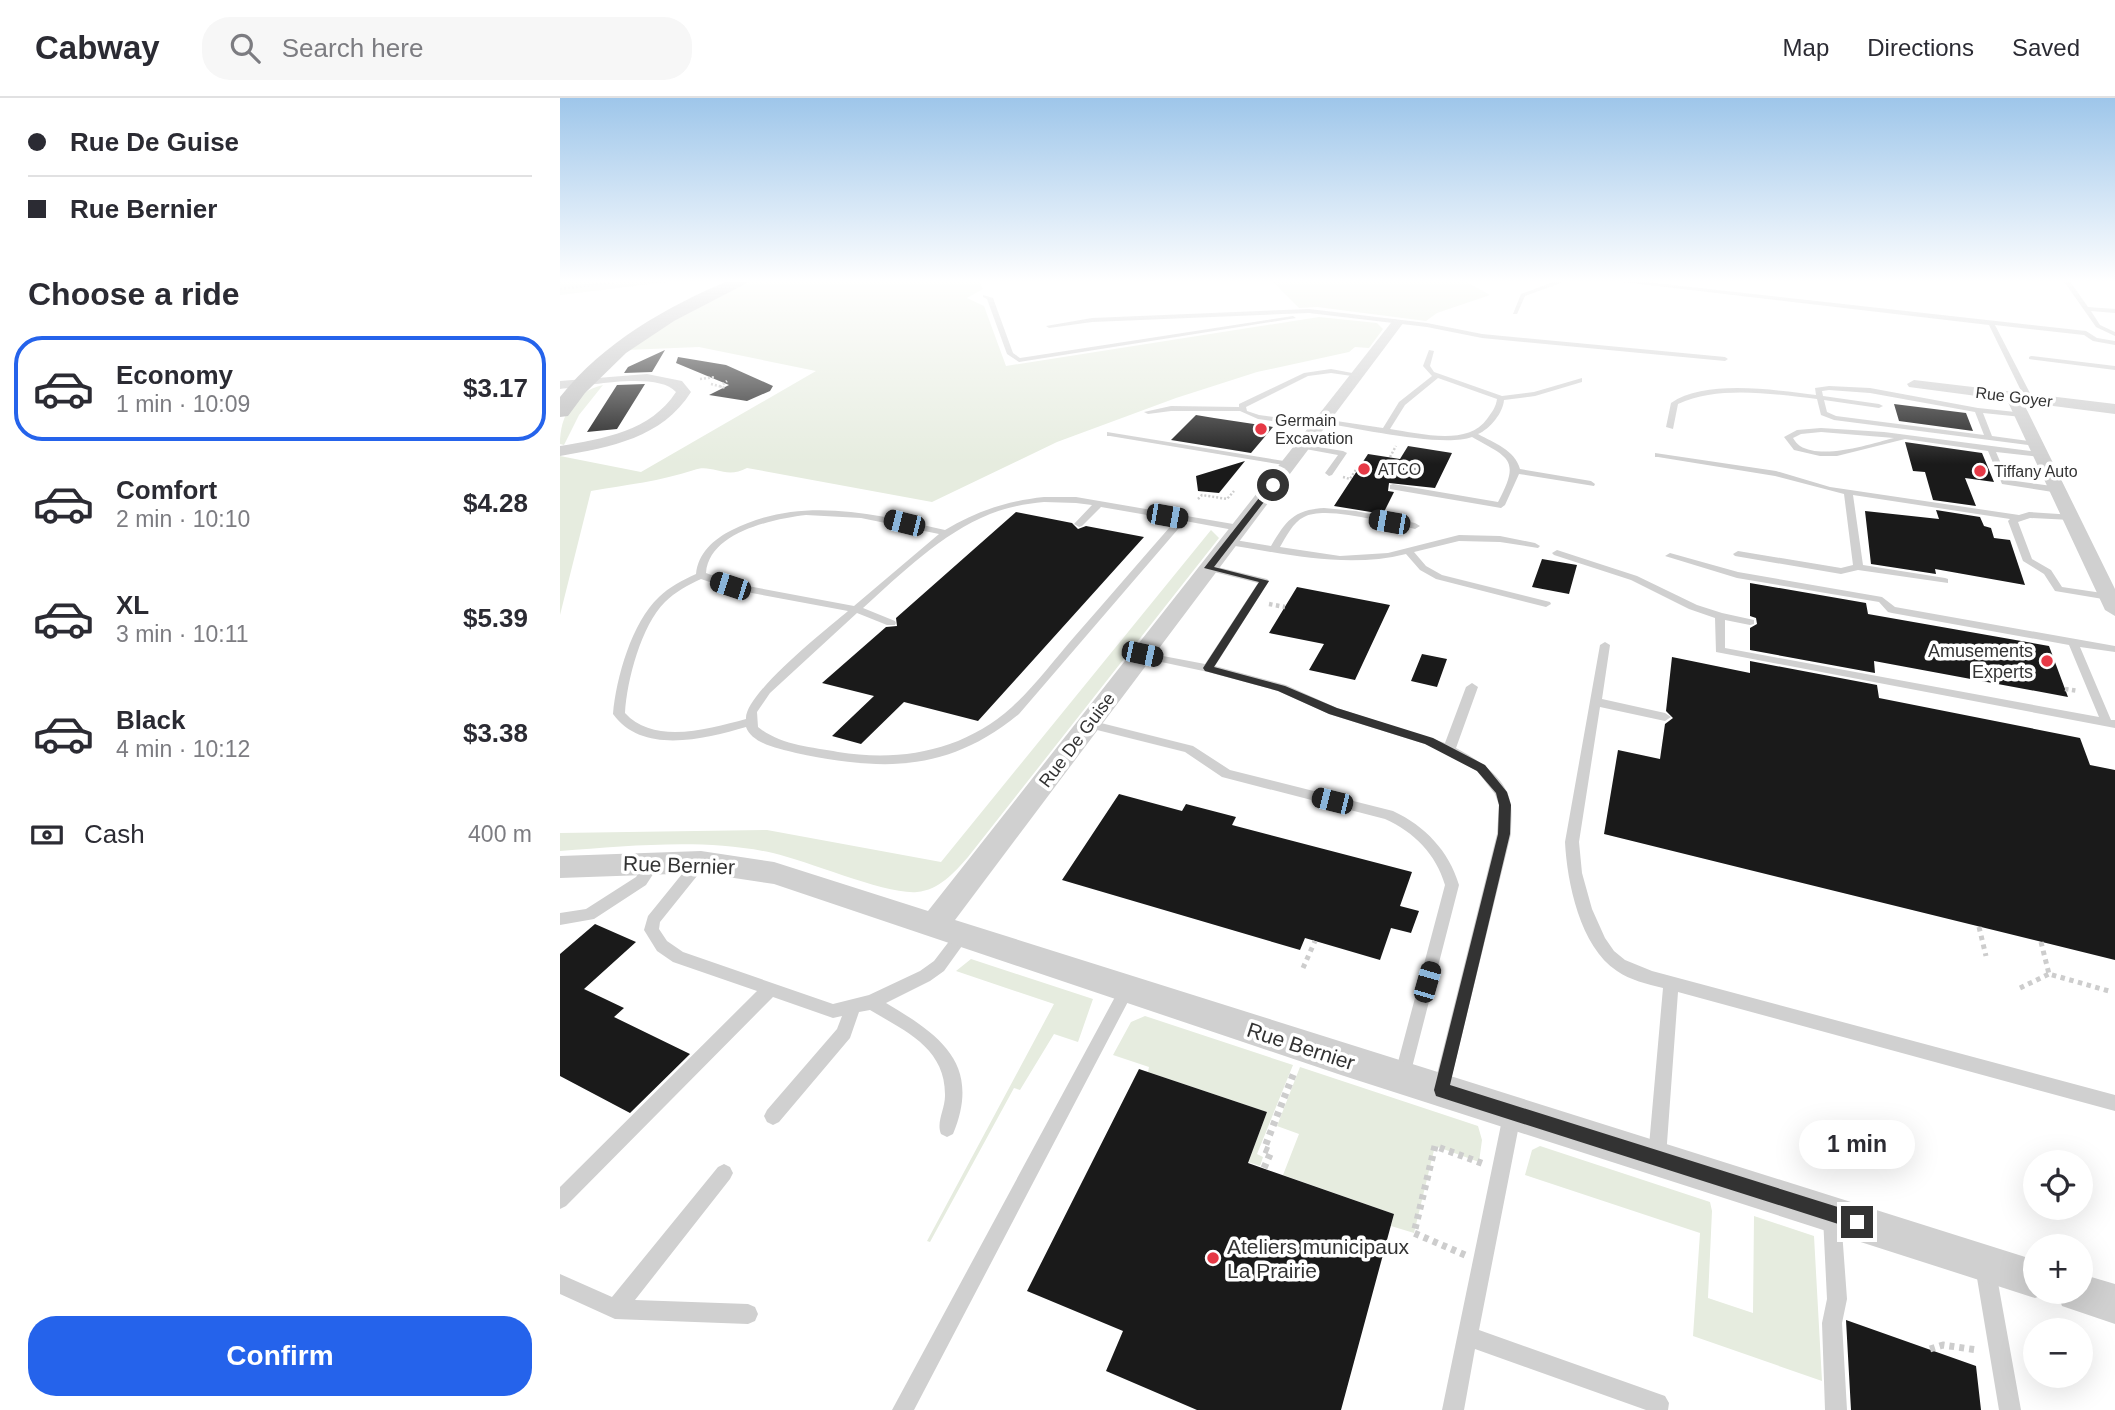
<!DOCTYPE html>
<html lang="en">
<head>
<meta charset="utf-8">
<style>
  :root { --surface:#fff; --page:#f7f7f7; --text:#2b2b33; --muted:#7c7c81; --line:#e1e1e2; --accent:#2563eb }
  body { margin:0; font-family:Arial,sans-serif; background:var(--page); color:var(--text); height:100vh; display:flex; flex-direction:column; font-size:26px; white-space:nowrap }
  * { box-sizing:border-box; margin:0 }
  p { font-size:23px; color:var(--muted) }
  .icon { flex:none; width:38px; height:38px; fill:none; stroke:currentColor; stroke-width:2; stroke-linecap:round; stroke-linejoin:round }
  .map { position:relative; flex:1; overflow:hidden }
  .details { display:flex; flex-direction:column; background:var(--surface); width:560px }
  .details>* { flex:none }
  .guide { display:grid; align-content:center; height:154px; padding:0 28px; background:var(--surface) }
  .buttons { position:absolute; left:1463px; top:1052px; display:grid; gap:14px }
  .buttons a { display:grid; place-items:center; width:70px; height:70px; border-radius:50%; background:var(--surface); box-shadow:0 7px 28px #0002; font-size:35px }
  .end { position:absolute; width:32px; height:32px; margin:-16px; border:9px solid #333; background:#fff; box-shadow:0 0 0 4px #fff }
  .from { border-radius:50% }
  .bubble { position:absolute; height:49px; border-radius:24px; background:var(--surface); box-shadow:0 7px 28px #0002; font-size:23px; font-weight:600; line-height:49px; text-align:center }
  .car { position:absolute; width:21px; height:42px; margin:-21px -10px; border-radius:9px; box-shadow:0 0 5px 2px #0007; background:linear-gradient(#222 24%,#8ab4d8 0 40%,#222 0 76%,#8ab4d8 0 86%,#222 0) }
  .guide b { display:flex; align-items:center; gap:24px; height:66px; font-size:26px }
  .guide b+b { border-top:2px solid var(--line) }
  .guide i { width:18px; height:18px; background:var(--text) }
  ul { padding:0; list-style:none }
  li { display:flex; align-items:center; gap:21px; height:105px; margin:0 14px 10px; padding:0 14px; border:4px solid transparent; border-radius:28px }
  li div { flex:1 }
  li b { display:block; font-size:26px }
  li em { font-style:normal; font-weight:600 }
  li.selected { border-color:var(--accent) }
  li>.icon { width:63px; height:63px; stroke-width:1.5 }
  h2 { padding:0 28px; font-size:32px; line-height:84px }
  .pay { display:flex; align-items:center; gap:18px; height:77px; padding:0 28px; font-size:26px }
  .pay p { margin-inline-start:auto }
  .primary-button { display:flex; gap:14px; margin-top:auto; padding:14px 28px }
  .primary-button a { flex:1; height:80px; border-radius:28px; background:var(--accent); color:#fff; font-size:28px; font-weight:600; line-height:80px; text-align:center }
  header { display:flex; align-items:center; gap:42px; box-sizing:border-box; height:98px; padding:0 35px; background:var(--surface); border-bottom:2px solid var(--line) }
  header strong { font-size:33px }
  nav { display:flex; gap:38px; margin-inline-start:auto; font-size:24px }
  .search { width:490px; height:63px; background:var(--page); display:flex; align-items:center; gap:18px; box-sizing:border-box; padding:0 24px; border-radius:28px; color:var(--muted); font-size:26px }
  main { display:flex; flex:1; min-height:0 }
  .map>svg:first-child { display:block }
</style>
</head>
<body>
<header>
<strong>Cabway</strong>
<div class="search"><svg class="icon" aria-label="search" viewBox="0 0 24 24"><circle cx="10" cy="10" r="6"/><path d="M15 15l6 6"/></svg>Search here</div>
<nav><a>Map</a><a>Directions</a><a>Saved</a></nav>
</header>
<main>
<section class="details">
<div class="guide">
<b><i class="from"></i>Rue De Guise</b>
<b><i></i>Rue Bernier</b>
</div>
<h2>Choose a ride</h2>
<ul>
<li class="selected"><svg class="icon" aria-label="car" viewBox="0 0 24 24"><path d="M5 17H2v-5l4-1 3-4h7l3 4 3 1v5h-3M9 17h6M6 11h13"/><circle cx="7" cy="17" r="2"/><circle cx="17" cy="17" r="2"/></svg><div><b>Economy</b><p>1 min · 10:09</p></div><em>$3.17</em></li>
<li><svg class="icon" aria-label="car" viewBox="0 0 24 24"><path d="M5 17H2v-5l4-1 3-4h7l3 4 3 1v5h-3M9 17h6M6 11h13"/><circle cx="7" cy="17" r="2"/><circle cx="17" cy="17" r="2"/></svg><div><b>Comfort</b><p>2 min · 10:10</p></div><em>$4.28</em></li>
<li><svg class="icon" aria-label="car" viewBox="0 0 24 24"><path d="M5 17H2v-5l4-1 3-4h7l3 4 3 1v5h-3M9 17h6M6 11h13"/><circle cx="7" cy="17" r="2"/><circle cx="17" cy="17" r="2"/></svg><div><b>XL</b><p>3 min · 10:11</p></div><em>$5.39</em></li>
<li><svg class="icon" aria-label="car" viewBox="0 0 24 24"><path d="M5 17H2v-5l4-1 3-4h7l3 4 3 1v5h-3M9 17h6M6 11h13"/><circle cx="7" cy="17" r="2"/><circle cx="17" cy="17" r="2"/></svg><div><b>Black</b><p>4 min · 10:12</p></div><em>$3.38</em></li>
</ul>
<div class="pay"><svg class="icon" aria-label="cash" viewBox="0 0 24 24"><path d="M3 7h18v10H3z"/><circle cx="12" cy="12" r="2"/></svg>Cash<p>400 m</p></div>
<div class="primary-button"><a>Confirm</a></div>
</section>
<div class="map">
<svg width="1555" height="1312" viewBox="0 0 1555 1312">
  <rect width="100%" height="100%" fill="#fff"/>
  <path fill="#e6ecdf" d="M0,182H124L0,197Z
    M193,182H423L419,183L423,191L407,200L424,208L446,268L759,219L817,225L823,231L809,250L795,249L789,254L697,274L616,300L497,344L372,404L187,370C165,382 152,365 134,372C101,383 66,387 31,393L0,517V358L81,374L256,273L139,249L66,252L90,235Z
    M711,182H903L930,197L877,215L866,223L757,209L739,210Z
    M43,287L19,317L4,347L0,346C0,317 14,294 43,287Z
    M651,432L659,440L408,759C394,775 379,792 357,794C327,797 248,763 213,755C143,740 71,748 0,753V735L207,732L381,764Z
    M411,861L533,901L518,944L494,936L460,992L454,990L370,1144L367,1143L494,906L396,873Z
    M585,918L733,967L697,1056L703,1059L700,1068L688,1064L707,1014L588,974L589,969L553,957L571,924Z
    M740,969L918,1028L922,1042L919,1064L875,1048L854,1135L831,1128L834,1116L723,1077L739,1036L717,1028Z
    M980,1048L1150,1104L1152,1113L1148,1200L1193,1215L1194,1118L1254,1138L1262,1283L1133,1238L1140,1135L965,1077L972,1052Z"/>
  <path fill="#1a1a1a" d="M105,252L92,274L64,275L68,269Z
    M118,259L166,267L213,288L210,293L187,303L149,297L169,287L116,265Z
    M85,286L57,331L27,334L57,287Z
    M1334,306L1406,315L1413,333L1339,323Z
    M636,317L654,320L713,329L691,355L611,342Z
    M1345,344L1422,355L1434,384L1405,380L1416,408L1373,402L1365,374L1353,373Z
    M848,348L892,355L875,390L829,385L828,393L834,394L823,416L774,408L808,356L840,361Z
    M685,363L659,395L638,393L636,378Z
    M1376,412L1420,419L1424,428L1431,430L1434,440L1450,442L1465,487L1375,471L1376,476L1311,466L1305,413L1379,421Z
    M456,414L512,425L518,431L526,428L584,439L418,623L344,604L301,646L272,638L314,598L262,585L326,529L337,528L336,520Z
    M982,461L1017,467L1009,496L972,489Z
    M1190,485L1306,505L1308,516L1489,548L1508,599L1314,563L1315,575L1190,552V530L1197,526L1196,520L1190,518Z
    M737,489L830,507L795,582L749,572L764,546L709,535Z
    M862,556L887,561L877,589L851,583Z
    M1112,559L1190,575V563L1317,587L1319,600L1520,640L1530,667L1555,672V862L1044,736L1058,652L1100,661L1105,626L1113,620L1106,613Z
    M559,696L622,713L626,706L676,719L672,727L852,774L840,808L859,813L851,835L831,830L820,862L745,840L740,852L502,782Z
    M35,826L76,844L24,891L64,910L54,919L130,956L70,1015L0,978V856Z
    M579,971L707,1014L688,1065L834,1116L781,1312H637L546,1273L563,1233L467,1193Z
    M1286,1222L1416,1268L1421,1312H1291Z"/>
  <g fill="none" stroke-linecap="round" stroke-linejoin="round">
    <path stroke="#cdcdcd" stroke-width="2.5" stroke-dasharray="2 2" stroke-linecap="butt" d="M0,191L71,182
      M140,281L155,279
      M151,286L166,290
      M160,289L167,283
      M830,359L836,348
      M783,379L790,381L797,370
      M638,401L642,397L667,401L674,393"/>
    <path stroke="#cdcdcd" stroke-width="4.5" stroke-dasharray="3.5 3.5" stroke-linecap="butt" d="M709,506L725,509
      M1505,591L1518,593"/>
    <path stroke="#cdcdcd" stroke-width="5" stroke-dasharray="4.5 4.5" stroke-linecap="butt" d="M1419,829L1426,858
      M1481,844L1489,876L1549,893
      M743,870L755,843
      M1460,890L1489,876"/>
    <path stroke="#cdcdcd" stroke-width="7" stroke-dasharray="5 5" stroke-linecap="butt" d="M704,1070L711,1054L704,1051L735,972
      M905,1157L854,1135L875,1048L924,1066
      M1370,1251L1383,1247L1417,1252"/>
    <path fill="#d0d0d0" fill-rule="evenodd" d="M999,182H1009L965,198L957,216H953L961,196Z
      M1046,182H1068L1526,233L1537,240L1555,243V247L1533,243L1524,237L1435,227L1473,301L1469,303L1465,301L1429,227Z
      M1503,182H1509L1528,209L1555,211V215L1531,213L1540,227L1555,234V238L1536,229Z
      M423,197L433,200L453,255L460,260L733,218L736,220L459,264L447,256L427,201L423,199Z
      M749,211L867,225L922,236L1165,259L1168,261L1165,263L922,240L867,229L749,215L532,224L489,230L486,228L532,220Z
      M869,252L874,253L870,268L874,274L942,298L974,294L1022,280V284L975,298L944,302C943,315 930,331 918,336C934,345 955,352 960,371L1031,383L1035,386L1034,388L959,376L945,407L941,410L830,391V387L833,386L938,404C961,361 949,360 912,339C883,350 797,330 763,325L759,323L763,321L823,330L839,304L872,278L863,268ZM878,280L937,301C936,309 932,314 927,321C907,349 859,335 830,331L845,307Z
      M1471,258L1555,268V272L1469,261V259Z
      M771,271L803,277L799,279L771,275L748,278L686,309L687,313L699,317L762,326L763,328L759,330L698,321L680,313H611L588,316L584,314L611,308L679,309V306L744,275Z
      M1269,288L1310,290L1418,310L1465,315V319H1462L1423,315L1432,338L1476,344L1480,346L1476,348L1274,322L1261,317L1257,301C1213,296 1159,287 1118,306L1113,331L1106,329L1111,305C1145,281 1216,292 1256,297L1255,290ZM1269,292L1310,295L1415,314L1424,337L1276,318L1267,314L1264,302L1319,310L1323,308L1319,306L1263,298L1262,293Z
      M1261,330L1324,334L1485,355V359H1482L1436,354L1448,382L1499,389L1503,392L1499,395L1442,386L1428,353L1345,341L1277,358H1260L1234,352L1224,339L1237,332ZM1261,334L1334,340C1310,346 1263,362 1240,348C1237,346 1235,343 1233,340L1241,336Z
      M547,334L730,364L734,366L730,368L550,338H547Z
      M740,346L783,353L787,355L772,377L769,378L765,375L778,357L740,350Z
      M1095,355L1216,373L1270,389L1459,417L1469,414L1514,417V421L1511,422L1470,420L1458,424L1472,461L1491,472L1502,489L1549,496L1554,499L1549,502L1495,493L1484,476L1463,463L1448,423L1450,421L1293,397L1303,467L1385,480L1388,481V485L1298,472L1281,476L1175,458L1173,456L1178,453L1281,470L1293,467L1284,396L1215,378L1098,359H1095Z
      M484,399H516L679,427L684,430L679,433L625,423L459,616C387,675 323,673 236,655C220,651 192,646 186,629C145,641 82,657 53,616C56,580 72,524 99,499C109,489 123,482 136,476C138,455 154,441 172,432C241,397 314,416 385,432C417,413 447,403 484,399ZM484,404L516,405L532,407L514,426L519,429L522,428L541,409L616,422C582,461 549,499 515,538C494,562 475,588 452,609C403,653 341,664 278,654C251,649 220,647 198,629L197,614L210,595L297,515L327,527H335L336,525L335,523L303,510C342,475 381,436 430,416C447,409 465,406 484,404ZM246,417L301,420L379,436L294,508L172,485L146,475C149,434 213,421 246,417ZM141,481L170,491L288,513C267,531 184,596 186,621C149,631 94,647 65,615C67,582 81,528 105,504C115,494 128,487 141,481Z
      M764,410L796,413L855,425L860,428L855,431C829,426 767,407 744,419C733,424 726,439 720,449L780,458L828,455L899,437L940,438L975,445L980,448L978,450L940,444L899,443L854,454L866,468L882,477L990,504L991,506L986,509L876,481L860,472L846,456C787,471 727,456 669,447L664,444L669,441L711,448C726,423 733,412 764,410Z
      M997,452L1077,478L1137,507L1162,515L1194,522V526L1190,527L1165,522V550L1539,619L1509,547L1332,515L1328,514L1319,504L1177,480L1105,458L1110,455L1178,474L1322,499L1335,509L1555,548V554L1520,549L1551,622H1555V630L1156,554L1155,520L1129,511L1071,482L994,457L992,455Z
      M649,467L707,481L709,483L655,568L726,587L777,610L885,645L906,589L912,585L918,589L896,650C918,662 948,680 951,708C952,717 951,727 951,736L887,998L881,1000L875,998L873,992L937,736L939,707L935,696L917,673L889,657L865,646L769,616L718,593L648,574L578,559L577,557L578,555L582,554L645,566L698,485L646,472L644,470Z
      M1045,544L1050,547L1042,601L1105,615L1111,619L1105,623L1040,609L1019,744L1022,775L1032,811L1045,840L1054,853L1065,862L1092,873L1555,997V1013L1118,894L1106,1059L1103,1065L1097,1068L1091,1065L1088,1059L1103,890C1087,886 1070,882 1057,873C1020,849 1007,784 1005,744L1040,547Z
      M529,622L633,648L670,672L833,713C865,728 889,753 899,787L848,985L842,987L836,985L834,979L885,787C876,756 854,734 825,721L662,679L625,654L525,629L523,626L525,623Z
      M94,758L99,760L101,764L86,787L34,821L0,827V815L26,811L76,779L89,760Z
      M140,758L145,760L147,764L145,768L100,824L99,831L107,843L123,854L273,906L309,897L360,873L374,863L397,833L402,831L407,833L409,837L407,841L384,873L370,883L326,905C380,937 422,966 393,1036L387,1039L381,1036C376,1024 385,1011 385,998C386,950 345,933 310,912L299,914L290,940L219,1024L213,1027L207,1024L204,1018L207,1012L277,931L282,918L273,920L213,899L6,1108L0,1111V1089L197,893L113,864L97,853L84,832L88,818L135,760Z
      M567,884L572,886L575,891L572,896L354,1312H332L562,886Z
      M952,1008L958,1011L961,1017L919,1232L1105,1298L1109,1305L1108,1312H1086L915,1251L904,1312H882L943,1017L946,1011Z
      M164,1066L170,1069L173,1075L170,1081L75,1202L188,1206L195,1209L198,1216L195,1223L188,1226L55,1221L0,1196V1176L52,1199L158,1069Z
      M1272,1110L1279,1112L1281,1119L1287,1201L1282,1225L1287,1312H1265L1262,1225L1267,1201L1263,1119L1265,1112Z
      M1425,1158L1432,1161L1435,1168L1461,1312H1439L1415,1168L1418,1161Z"/>
    <path fill="#d0d0d0" fill-rule="evenodd" d="M834,221L844,224L395,822L1475,1162V1194L1489,1195L1475,1200L781,977L214,786L141,775L0,780V758L141,753L214,764L368,813Z
      M87,276L122,283L131,294C102,340 51,349 0,358V348C43,341 91,333 116,294C98,273 26,288 0,291V283Z
      M1354,282L1555,306V316L1463,304L1555,491V518L1545,512L1447,302L1349,289L1347,286Z
      M1521,1176L1555,1186V1226L1502,1208L1497,1194H1521Z"/>
    <path fill="#bdbdbd" fill-rule="evenodd" d="M170,182H193L114,223L66,255L25,295L8,318L0,319V299C44,244 106,209 170,182Z"/>
  </g>
  <linearGradient id="sky" x2="0" y2="1"><stop stop-color="#9ec6ea"/><stop offset="0.5" stop-color="#fff"/><stop offset="1" stop-color="#fff" stop-opacity="0"/></linearGradient>
  <rect width="1555" height="366" fill="url(#sky)"/>
  <path fill="#333" d="M710,386L717,387L654,469L709,483L654,569L725,588L777,610L873,640L925,667L947,694L951,707L950,736L890,987L1297,1115L1304,1118L1306,1124L1304,1130L1297,1132L876,998L874,992L938,736L939,707L936,695L917,673L865,646L769,616L718,593L645,573L643,570L699,484L644,470Z"/>
  <g fill="#e63946" stroke="#fff" stroke-width="2.5">
    <circle cx="701" cy="331" r="7"/>
    <circle cx="804" cy="371" r="7"/>
    <circle cx="1420" cy="373" r="7"/>
    <circle cx="1487" cy="563" r="7"/>
    <circle cx="653" cy="1160" r="7"/>
  </g>
  <g text-anchor="middle" dominant-baseline="central" stroke-width="7" stroke-linejoin="round" paint-order="stroke">
    <g font-size="16" fill="#333" stroke="#fff">
      <text transform="translate(1454 299) rotate(7)">Rue Goyer</text>
    </g>
    <g font-size="16" fill="#333" stroke="#fff" text-anchor="start">
      <text x="715" y="322">Germain<tspan x="715" dy="18">Excavation</tspan></text>
      <text x="818" y="371">ATCO</text>
      <text x="1434" y="373">Tiffany Auto</text>
    </g>
    <g font-size="18" fill="#333" stroke="#fff" text-anchor="end">
      <text x="1473" y="553">Amusements<tspan x="1473" dy="21">Experts</tspan></text>
    </g>
    <g font-size="18" fill="#333" stroke="#fff">
      <text transform="translate(517 642) rotate(-53)">Rue De Guise</text>
    </g>
    <g font-size="21" fill="#333" stroke="#fff">
      <text transform="translate(119 767) rotate(2)">Rue Bernier</text>
      <text transform="translate(741 948) rotate(18)">Rue Bernier</text>
    </g>
    <g font-size="21" fill="#333" stroke="#fff" text-anchor="start">
      <text x="667" y="1148">Ateliers municipaux<tspan x="667" dy="24">La Prairie</tspan></text>
    </g>
  </g>
</svg>
<div class="buttons">
<a><svg class="icon" aria-label="locate" viewBox="0 0 24 24"><circle cx="12" cy="12" r="6"/><path d="M12 2v4M12 18v4M2 12h4M18 12h4"/></svg></a>
<a>+</a>
<a>−</a>
</div>
<i class="end from" style="left:713px;top:387px"></i>
<i class="end" style="left:1297px;top:1124px"></i>
<div class="bubble" style="left:1239px;top:1022px;width:116px">1 min</div>
<i class="car" style="left:607px;top:418px;rotate:100deg"></i>
<i class="car" style="left:829px;top:424px;rotate:280deg"></i>
<i class="car" style="left:344px;top:425px;rotate:284deg"></i>
<i class="car" style="left:170px;top:488px;rotate:288deg"></i>
<i class="car" style="left:582px;top:556px;rotate:102deg"></i>
<i class="car" style="left:772px;top:703px;rotate:284deg"></i>
<i class="car" style="left:867px;top:884px;rotate:16deg"></i>
</div>
</main>
</body>
</html>
